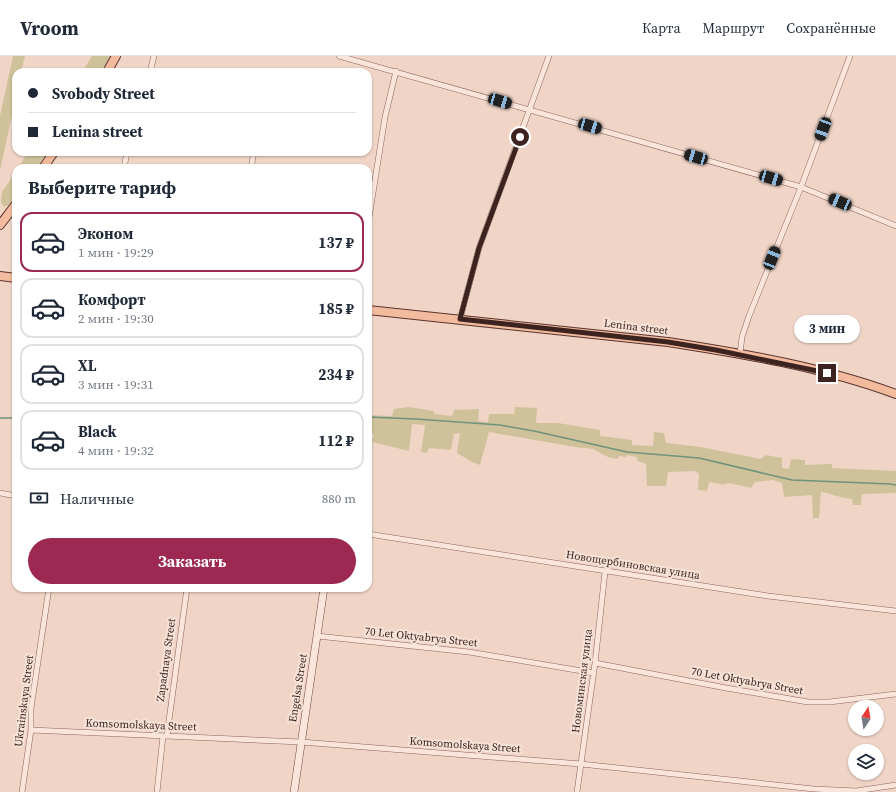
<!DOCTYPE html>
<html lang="ru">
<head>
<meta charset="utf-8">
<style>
  :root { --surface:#fff; --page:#f2f2f3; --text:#1f2937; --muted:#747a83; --line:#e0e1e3; --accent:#9d2953 }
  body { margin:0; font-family:"Source Serif 4",serif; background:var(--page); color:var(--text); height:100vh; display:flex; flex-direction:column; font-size:15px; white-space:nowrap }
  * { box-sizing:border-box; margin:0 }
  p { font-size:13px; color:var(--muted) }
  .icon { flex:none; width:22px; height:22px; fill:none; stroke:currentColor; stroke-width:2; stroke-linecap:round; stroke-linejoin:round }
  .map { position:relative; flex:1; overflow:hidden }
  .side { position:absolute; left:12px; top:108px; width:360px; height:428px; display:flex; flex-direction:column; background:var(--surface); border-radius:12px; box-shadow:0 1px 3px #0004 }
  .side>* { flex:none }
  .banner { position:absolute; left:12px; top:12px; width:360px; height:88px; border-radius:12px; box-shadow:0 1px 3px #0004; display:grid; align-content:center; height:88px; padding:0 16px; background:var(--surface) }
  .needle { width:26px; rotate:12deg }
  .tools { position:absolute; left:848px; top:644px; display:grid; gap:8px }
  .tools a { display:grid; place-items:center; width:36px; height:36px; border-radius:50%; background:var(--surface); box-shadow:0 1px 3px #0004; font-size:20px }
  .end { position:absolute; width:18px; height:18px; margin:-9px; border:5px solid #3c231f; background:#fff; box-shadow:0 0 0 2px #fff }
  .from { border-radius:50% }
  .bubble { position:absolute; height:28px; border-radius:14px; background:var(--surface); box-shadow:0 1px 3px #0004; font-size:13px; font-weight:700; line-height:28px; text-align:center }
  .car { position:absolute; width:12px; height:24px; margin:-12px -6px; border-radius:5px; box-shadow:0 0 3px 1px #0007; background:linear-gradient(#222 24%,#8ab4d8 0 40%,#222 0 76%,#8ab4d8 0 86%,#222 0) }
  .banner b { display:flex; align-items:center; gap:14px; height:38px; font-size:15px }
  .banner b+b { border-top:1px solid var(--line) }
  .banner i { width:10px; height:10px; background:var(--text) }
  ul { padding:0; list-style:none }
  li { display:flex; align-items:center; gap:12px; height:60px; margin:0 8px 6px; padding:0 8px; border:2px solid var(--line); border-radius:12px }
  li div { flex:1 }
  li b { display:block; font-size:15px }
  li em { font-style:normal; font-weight:700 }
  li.active { border-color:var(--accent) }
  li>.icon { width:36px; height:36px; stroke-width:1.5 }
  h2 { padding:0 16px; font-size:18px; line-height:48px }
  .pay { display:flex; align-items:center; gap:10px; height:44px; padding:0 16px; font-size:15px }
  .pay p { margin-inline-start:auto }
  .cta { display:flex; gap:8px; margin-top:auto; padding:8px 16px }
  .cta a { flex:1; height:46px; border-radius:24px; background:var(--accent); color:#fff; font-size:16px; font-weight:700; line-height:46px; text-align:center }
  header { display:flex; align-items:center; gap:24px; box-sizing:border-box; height:56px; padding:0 20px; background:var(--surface); border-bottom:1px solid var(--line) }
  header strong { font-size:19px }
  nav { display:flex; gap:22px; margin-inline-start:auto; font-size:14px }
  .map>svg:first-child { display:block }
</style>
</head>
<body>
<header>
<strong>Vroom</strong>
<nav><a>Карта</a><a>Маршрут</a><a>Сохранённые</a></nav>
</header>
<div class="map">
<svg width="896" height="736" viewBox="0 0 896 736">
  <rect width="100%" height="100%" fill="#f0d5c7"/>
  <path fill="#cfc29a" d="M13,0H25L21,16H16V40L0,115V60Z
    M92,0H111L101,16H82Z
    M28,96H48L36,112H18Z
    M16,115C16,128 20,146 4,151L1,146L2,136Z
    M409,351L434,355V358L452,360L454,354L479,353L478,365L488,366L489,358H514L515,351L537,352L536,367H558L600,374V380L632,384V389L653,390L654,376L664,377L666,387L701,391L761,403L766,399L782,402V412L789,413L791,403L805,404V409L832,408V412L896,415V437L862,438L861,449H853L852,443C841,442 832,438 821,436L819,462H813L812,439L784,441L782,427L773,424L755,426L751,432L729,427L721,429V428L709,426L707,435L698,434L699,418L696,415L668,416L666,430H647L646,408L638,405L636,401L628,399L625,401L619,400L617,403L608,401L593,393L575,391L489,376L480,409L472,406L457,397L460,377L454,378L451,394L429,392L427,397L421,396L425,369L412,368L409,395L372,386L374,378L368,377V359L392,360L394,353Z"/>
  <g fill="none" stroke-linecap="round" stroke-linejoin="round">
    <path stroke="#6e927c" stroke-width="1.5" d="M368,361L416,363L500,369L534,375L627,396L699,402L792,424L890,428L896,429
      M0,362H16"/>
    <g stroke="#8c645b" stroke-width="6">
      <path id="minor" d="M339,0L801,131L896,170
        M150,16L154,0
        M124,112L127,96
        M251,112L254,96
        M368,168L385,61L396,15
        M460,263L479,192L549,0
        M740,298L742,281L749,260L801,131L850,0
        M0,437L16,440
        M368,478L768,540L896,555
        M317,580L469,596L594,617
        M595,607L726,632L808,646H829L896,638
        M31,674L301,686L581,708L814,733L856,735L896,729
        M167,679L187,532
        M22,736L31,674V652L49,532
        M157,736L163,680
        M577,736L595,607L605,516"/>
    </g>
    <g stroke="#6e453e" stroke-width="8">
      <path id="secondary" d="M294,736L324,532"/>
    </g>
    <g stroke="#5a342f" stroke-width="10">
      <path id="primary" d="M107,16L116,0
        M43,112L54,96
        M0,169L16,148
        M0,220L16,222
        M368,254L668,286C745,298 823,311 896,338"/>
    </g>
    <use href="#minor" stroke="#fae5db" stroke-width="5"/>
    <use href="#secondary" stroke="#fae5db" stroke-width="7"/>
    <use href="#primary" stroke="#f3bb9e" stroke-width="8"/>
  </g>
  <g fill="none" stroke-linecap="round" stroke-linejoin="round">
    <path stroke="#3c231f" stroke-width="5" d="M520,81L479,192L460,263L668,286L716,294L827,317"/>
  </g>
  <g text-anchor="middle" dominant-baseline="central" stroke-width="4" stroke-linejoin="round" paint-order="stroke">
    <g font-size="11" fill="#3c231f" stroke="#f7e2d7">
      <text transform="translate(636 271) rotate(7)">Lenina street</text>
      <text transform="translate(633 509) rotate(9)">Новощербиновская улица</text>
      <text transform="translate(421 581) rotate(6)">70 Let Oktyabrya Street</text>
      <text transform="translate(166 604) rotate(-82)">Zapadnaya Street</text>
      <text transform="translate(582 625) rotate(-83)">Новоминская улица</text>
      <text transform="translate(747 625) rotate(10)">70 Let Oktyabrya Street</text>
      <text transform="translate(298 632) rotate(-81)">Engelsa Street</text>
      <text transform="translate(24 645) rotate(-83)">Ukrainskaya Street</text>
      <text transform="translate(141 669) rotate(2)">Komsomolskaya Street</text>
      <text transform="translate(465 689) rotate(4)">Komsomolskaya Street</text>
    </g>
  </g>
</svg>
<div class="tools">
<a><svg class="needle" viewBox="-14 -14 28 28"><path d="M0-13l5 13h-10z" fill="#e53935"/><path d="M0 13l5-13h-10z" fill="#747a83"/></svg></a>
<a><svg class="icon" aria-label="layers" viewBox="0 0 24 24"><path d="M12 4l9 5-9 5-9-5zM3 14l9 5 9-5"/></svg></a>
</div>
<i class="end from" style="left:520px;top:81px"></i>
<i class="end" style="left:827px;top:317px"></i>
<div class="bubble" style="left:794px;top:259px;width:66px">3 мин</div>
<i class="car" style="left:500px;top:45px;rotate:106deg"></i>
<i class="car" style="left:590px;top:70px;rotate:106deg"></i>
<i class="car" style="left:823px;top:73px;rotate:200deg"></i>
<i class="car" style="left:696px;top:101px;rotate:286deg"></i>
<i class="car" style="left:771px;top:122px;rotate:106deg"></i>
<i class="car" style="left:840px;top:146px;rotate:293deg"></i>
<i class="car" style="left:772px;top:202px;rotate:22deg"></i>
<div class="banner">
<b><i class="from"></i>Svobody Street</b>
<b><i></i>Lenina street</b>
</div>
<section class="side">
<h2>Выберите тариф</h2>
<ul>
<li class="active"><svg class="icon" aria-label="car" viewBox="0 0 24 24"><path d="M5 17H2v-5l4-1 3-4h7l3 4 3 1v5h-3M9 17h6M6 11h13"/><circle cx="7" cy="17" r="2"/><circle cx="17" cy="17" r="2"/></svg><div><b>Эконом</b><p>1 мин · 19:29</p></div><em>137 ₽</em></li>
<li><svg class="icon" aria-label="car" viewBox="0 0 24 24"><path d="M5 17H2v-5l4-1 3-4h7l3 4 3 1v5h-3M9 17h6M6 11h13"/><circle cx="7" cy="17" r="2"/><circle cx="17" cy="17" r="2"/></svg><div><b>Комфорт</b><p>2 мин · 19:30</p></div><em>185 ₽</em></li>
<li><svg class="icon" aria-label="car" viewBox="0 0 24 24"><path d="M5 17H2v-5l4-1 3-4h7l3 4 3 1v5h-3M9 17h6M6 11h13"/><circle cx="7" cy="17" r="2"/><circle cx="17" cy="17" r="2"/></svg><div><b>XL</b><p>3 мин · 19:31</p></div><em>234 ₽</em></li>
<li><svg class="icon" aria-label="car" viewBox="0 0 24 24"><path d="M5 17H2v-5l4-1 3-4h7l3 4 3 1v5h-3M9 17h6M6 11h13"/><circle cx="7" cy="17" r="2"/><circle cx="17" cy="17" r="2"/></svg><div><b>Black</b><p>4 мин · 19:32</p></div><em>112 ₽</em></li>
</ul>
<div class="pay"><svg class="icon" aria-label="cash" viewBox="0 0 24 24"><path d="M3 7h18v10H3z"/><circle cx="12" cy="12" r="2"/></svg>Наличные<p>880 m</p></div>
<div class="cta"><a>Заказать</a></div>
</section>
</div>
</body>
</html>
